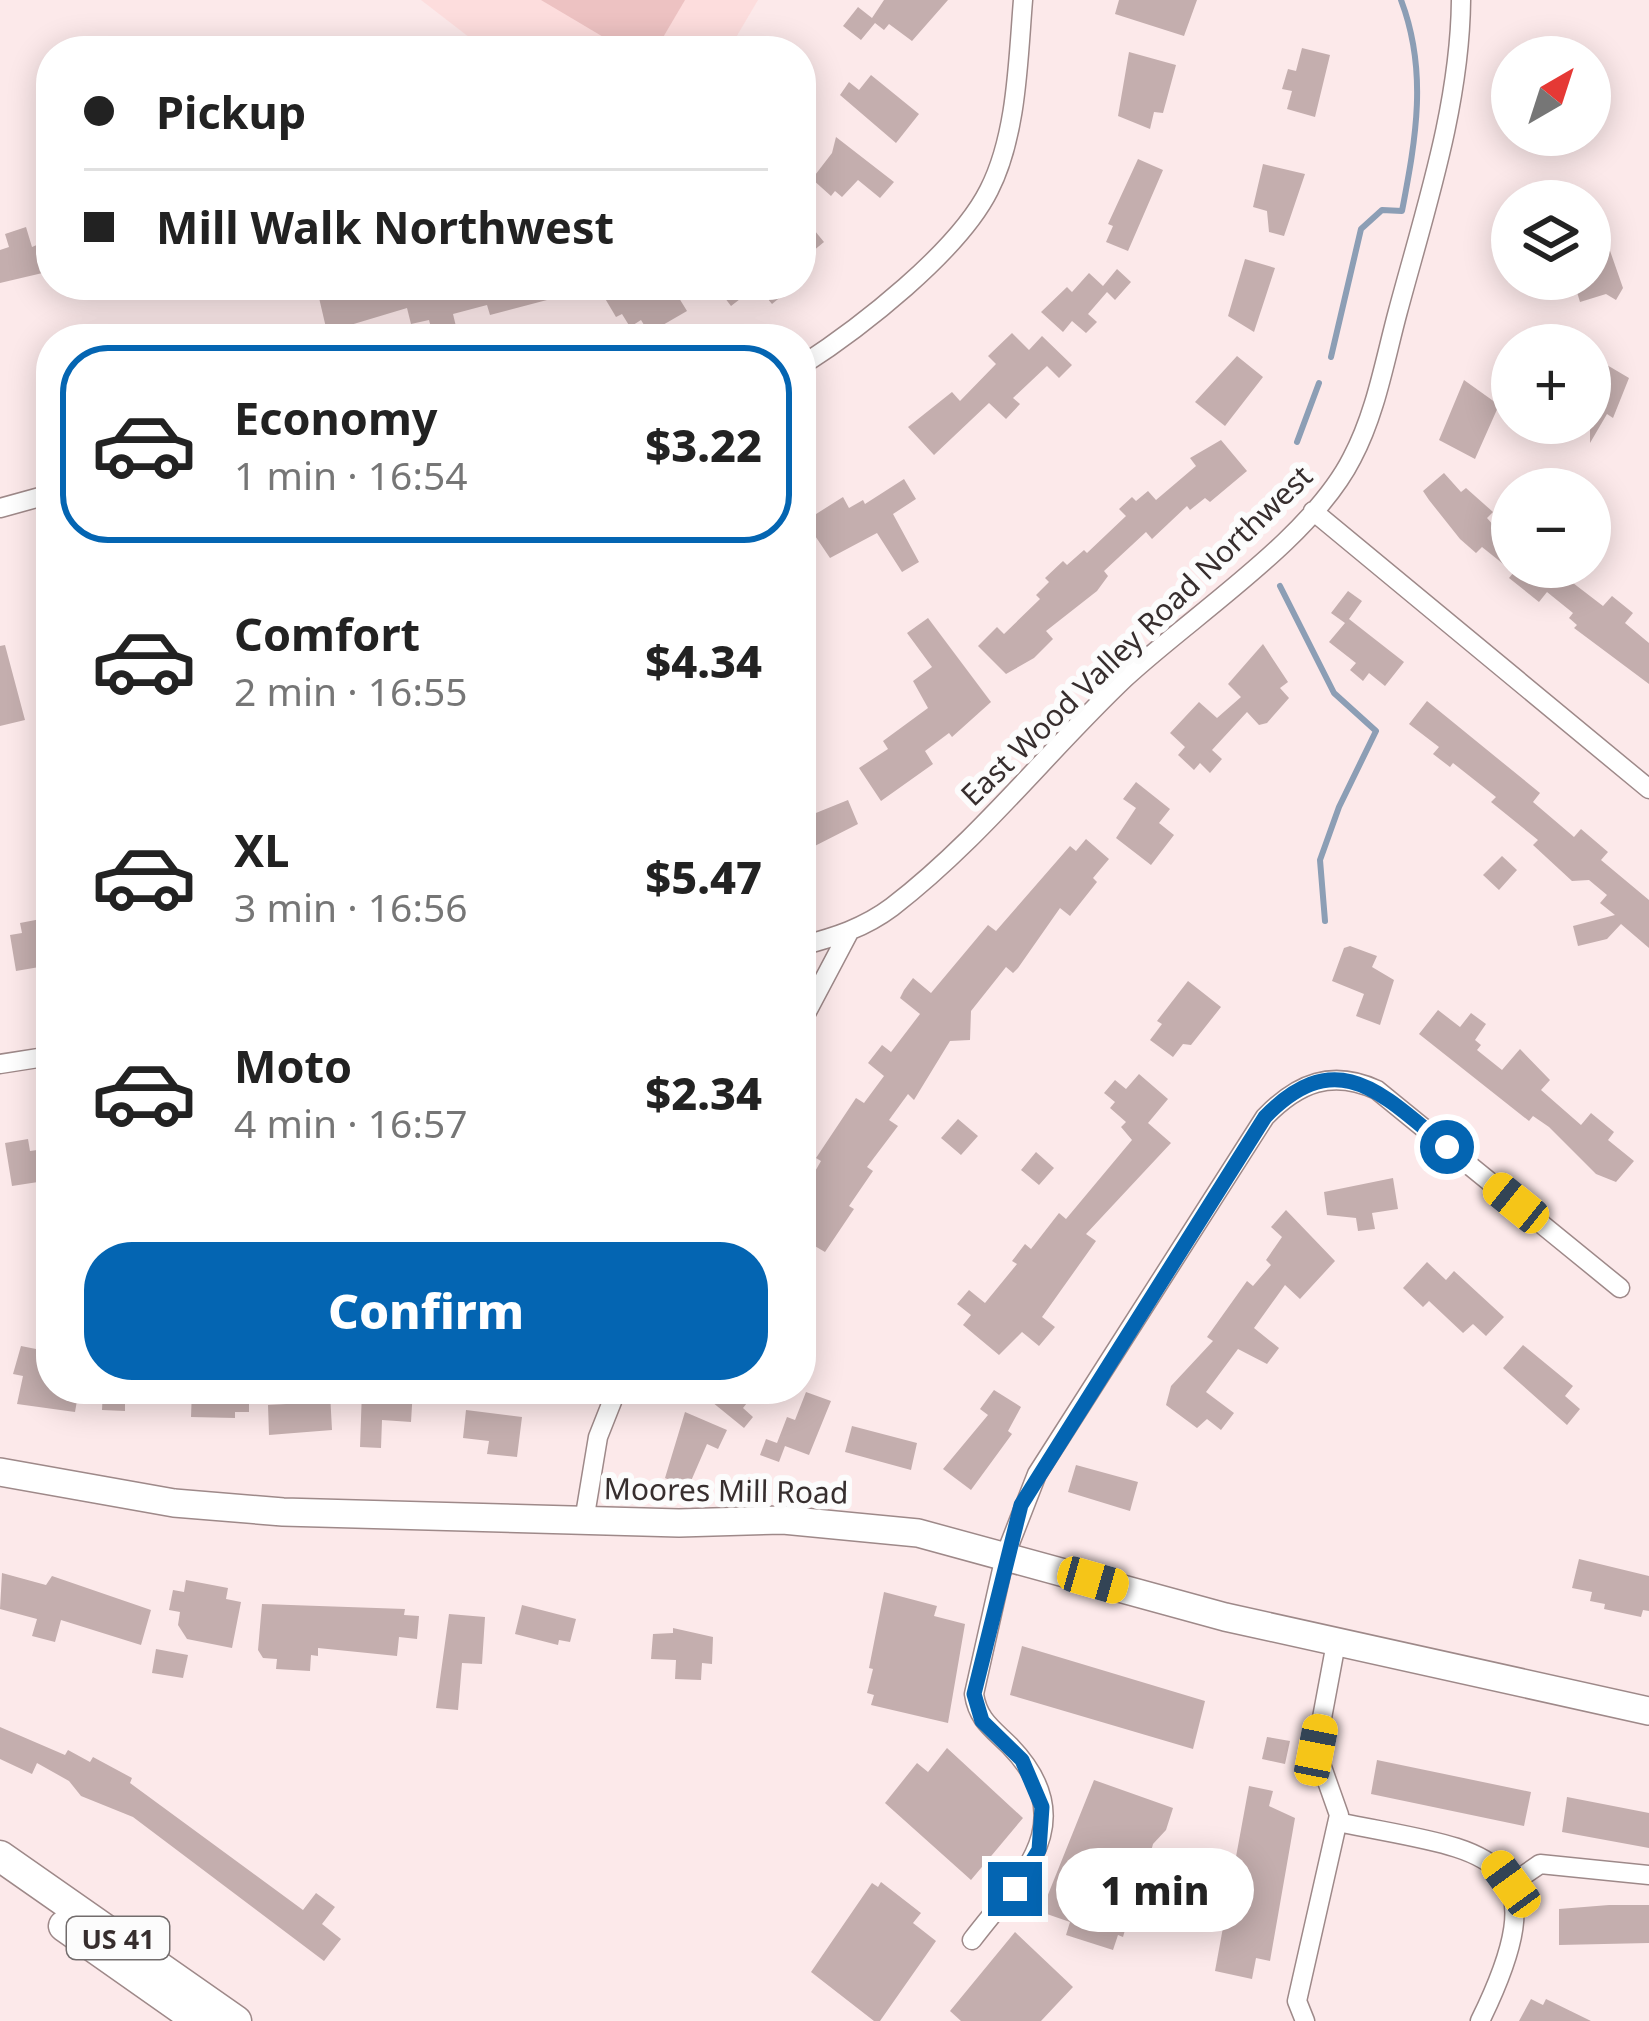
<!DOCTYPE html>
<html lang="en">
<head>
<meta charset="utf-8">
<style>
  :root { --surface:#fff; --page:#f2f2f2; --text:#222; --muted:#767676; --line:#e0e0e0; --accent:#0465b2 }
  body { margin:0; font-family:"Noto Sans",sans-serif; background:var(--page); color:var(--text); height:100vh; display:flex; flex-direction:column; font-size:45px; white-space:nowrap }
  * { box-sizing:border-box; margin:0 }
  p { font-size:39px; color:var(--muted) }
  .icon { flex:none; width:66px; height:66px; fill:none; stroke:currentColor; stroke-width:2; stroke-linecap:round; stroke-linejoin:round }
  .map { position:relative; flex:1; overflow:hidden }
  .drawer { position:absolute; left:36px; top:324px; width:780px; height:1080px; display:flex; flex-direction:column; background:var(--surface); border-radius:48px; box-shadow:0 6px 30px #0003 }
  .drawer>* { flex:none }
  .guide { position:absolute; left:36px; top:36px; width:780px; height:264px; border-radius:48px; box-shadow:0 6px 30px #0003; display:grid; align-content:center; height:264px; padding:0 48px; background:var(--surface) }
  .needle { width:78px; rotate:39deg }
  .fabs { position:absolute; left:1491px; top:36px; display:grid; gap:24px }
  .fabs a { display:grid; place-items:center; width:120px; height:120px; border-radius:50%; background:var(--surface); box-shadow:0 6px 30px #0003; font-size:60px }
  .end { position:absolute; width:54px; height:54px; margin:-27px; border:15px solid #0465b2; background:#fff; box-shadow:0 0 0 6px #fff }
  .from { border-radius:50% }
  .bubble { position:absolute; height:84px; border-radius:42px; background:var(--surface); box-shadow:0 6px 30px #0003; font-size:39px; font-weight:800; line-height:84px; text-align:center }
  .car { position:absolute; width:36px; height:72px; margin:-36px -18px; border-radius:15px; box-shadow:0 0 9px 3px #0007; background:linear-gradient(#f5c518 24%,#345 0 40%,#f5c518 0 76%,#345 0 86%,#f5c518 0) }
  .guide b { display:flex; align-items:center; gap:42px; height:114px; font-size:45px }
  .guide b+b { border-top:3px solid var(--line) }
  .guide i { width:30px; height:30px; background:var(--text) }
  ul { padding:21px 0 0; list-style:none }
  li { display:flex; align-items:center; gap:36px; height:198px; margin:0 24px 18px; padding:0 24px; border:6px solid transparent; border-radius:48px }
  li div { flex:1 }
  li b { display:block; font-size:45px }
  li em { font-style:normal; font-weight:800 }
  li.active { border-color:var(--accent) }
  li>.icon { width:108px; height:108px; stroke-width:1.5 }
  .primary-button { display:flex; gap:24px; margin-top:auto; padding:24px 48px }
  .primary-button a { flex:1; height:138px; border-radius:48px; background:var(--accent); color:#fff; font-size:48px; font-weight:800; line-height:138px; text-align:center }
  .map>svg:first-child { display:block }
</style>
</head>
<body>
<div class="map">
<svg width="1649" height="2021" viewBox="0 0 1649 2021">
  <rect width="100%" height="100%" fill="#fce9ea"/>
  <path fill="#fddddd" d="M421,0H758L728,51H487Z"/>
  <path fill="#edc2c2" d="M541,0H685L655,51H627Z"/>
  <g fill="none" stroke-linecap="round" stroke-linejoin="round">
    <path stroke="#8c9eb5" stroke-width="6" d="M1331,357L1361,229L1382,210L1402,211C1416,138 1428,71 1401,0
      M1297,442L1319,383
      M1280,586L1334,693L1376,731L1339,807L1320,860L1325,921"/>
  </g>
  <path fill="#c4aeae" d="M884,0H948L912,41L889,24L884,30L875,23L861,40L843,26L858,7L872,18Z
    M1119,0H1197L1184,36L1115,14Z
    M1302,48L1330,55L1315,117L1287,109L1292,91L1282,89L1288,69L1296,71Z
    M1129,52L1176,65L1163,113L1154,112L1150,129L1118,116Z
    M871,75L919,114L896,143L840,95L849,82L859,90Z
    M836,137L894,182L880,198L858,180L842,197L835,191L831,196L812,179L832,153Z
    M1138,159L1163,170L1128,251L1106,242L1113,226L1108,224Z
    M1263,164L1305,174L1284,236L1269,232L1267,211L1253,207Z
    M801,214L824,242L801,261Z
    M26,227L32,247L39,244L42,253L48,251L51,271L0,283V250L9,247L5,234Z
    M1608,245L1623,288L1616,300L1606,294L1580,302L1573,279H1590V250Z
    M1245,259L1275,268L1254,332L1228,316Z
    M1117,269L1131,282L1115,300L1107,292L1088,314L1097,322L1086,333L1072,321L1063,332L1041,312L1067,287L1072,292L1089,273L1103,286Z
    M316,285H378L380,292L413,285H543L547,300L490,315L487,305L453,314L459,339H434L429,320L411,324L407,308L327,332Z
    M597,285H671L687,311L649,333L641,320L630,327L622,314L616,317Z
    M715,285H795L772,304L757,286L731,306Z
    M1012,333L1029,350L1042,336L1072,365L1059,378L1047,366L1013,398L1020,404L1006,419L989,403L934,455L908,427L952,392L960,401L996,364L988,356Z
    M1590,355L1629,378L1613,418L1607,414L1590,443V401L1597,389L1590,384Z
    M1237,356L1263,377L1225,426L1195,402Z
    M1464,380L1499,405L1475,459L1439,440Z
    M1221,440L1247,471L1210,502L1205,498L1190,510L1187,506L1152,539L1146,532L1104,571L1108,576L1097,591L1046,631L1053,639L1034,658L1006,674L978,646L997,627L1004,634L1040,599L1036,595L1049,582L1045,578L1063,561L1067,565L1084,550L1087,553L1126,516L1119,509L1132,497L1136,501L1148,491L1156,500L1196,466L1190,458Z
    M1444,473L1461,492L1466,488L1493,512L1487,518L1512,546V571L1482,547L1476,553L1460,539L1429,500L1423,491Z
    M904,479L916,499L893,514L919,562L902,572L877,533L830,558L805,521L843,497L849,508L863,500L865,504Z
    M1518,567H1565L1560,573L1603,606L1612,596L1633,613L1625,623L1649,643V684L1574,628L1577,625L1569,618L1573,613L1547,592L1539,602L1509,578Z
    M1348,591L1362,601L1349,619L1404,662L1385,686L1369,673L1363,681L1350,670L1356,663L1329,642L1345,623L1331,613Z
    M928,618L991,702L952,737L949,733L925,751L933,764L881,801L859,768L888,749L883,741L928,708L913,681L932,667L907,633Z
    M1263,644L1288,682L1280,688L1289,698L1267,723L1259,725L1247,712L1212,750L1222,759L1210,773L1200,763L1194,770L1178,755L1185,747L1170,733L1199,702L1217,718L1241,697L1228,684Z
    M5,645L25,720L0,726V646Z
    M1427,701L1540,793L1533,802L1574,837L1581,829L1608,852L1601,860L1649,900V948L1621,924L1607,939L1578,946L1573,926L1615,915L1600,903L1607,895L1589,880L1572,881L1533,845L1538,840L1491,802L1496,797L1453,763L1450,767L1433,754L1439,747L1409,724Z
    M1136,782L1170,809L1159,823L1174,835L1151,865L1116,838L1136,808L1123,799Z
    M848,800L858,824L801,853V819Z
    M1086,839L1109,859L1093,878L1097,882L1070,916L1060,908L1018,968L1013,973L1006,967L971,1011L970,1040L950,1041L914,1100L908,1094L889,1120L898,1126L867,1167L873,1171L849,1206L854,1209L825,1252L801,1238V1196L821,1161L816,1158L856,1098L864,1103L884,1076L868,1063L882,1045L891,1052L920,1014L900,998L904,990L913,978L931,993L988,925L996,931L1070,846L1076,851Z
    M1502,856L1517,870L1499,890L1483,875Z
    M51,917V965L16,971L10,935L22,933L20,923Z
    M1350,946L1377,956L1372,967L1394,980L1380,1025L1356,1016L1364,994L1332,981L1344,948Z
    M1188,981L1221,1007L1191,1045L1183,1044L1173,1057L1150,1040L1162,1024L1157,1021Z
    M1438,1010L1460,1027L1471,1013L1486,1024L1475,1040L1481,1045L1477,1050L1502,1070L1520,1049L1550,1080L1541,1090L1581,1125L1591,1113L1614,1132L1608,1140L1634,1161L1616,1182L1596,1174L1549,1127L1533,1116L1529,1121L1419,1034Z
    M1139,1074L1168,1099L1148,1123L1171,1143L1086,1234L1096,1241L1042,1317L1055,1327L1039,1346L1022,1332L999,1355L963,1325L971,1315L957,1304L969,1290L985,1303L1017,1264L1012,1261L1025,1244L1031,1249L1059,1213L1066,1219L1132,1140L1121,1127L1126,1122L1110,1108L1115,1102L1104,1093L1115,1080L1126,1089Z
    M958,1119L978,1136L961,1155L941,1138Z
    M28,1139L30,1151L51,1148V1180L12,1186L5,1143Z
    M1036,1152L1054,1168L1039,1185L1021,1170Z
    M1393,1178L1398,1209L1372,1213L1375,1229L1358,1231L1356,1218L1327,1215L1324,1192Z
    M1286,1210L1335,1261L1300,1299L1285,1285L1254,1328L1279,1348L1267,1364L1238,1349L1206,1392L1234,1413L1221,1430L1207,1419L1197,1428L1166,1405L1171,1386L1213,1341L1207,1337L1247,1281L1253,1286L1271,1265L1266,1260L1282,1237L1271,1227Z
    M1427,1262L1446,1280L1454,1271L1504,1317L1486,1336L1473,1324L1463,1333L1429,1301L1423,1307L1403,1288Z
    M1523,1345L1573,1386L1565,1396L1580,1409L1567,1425L1503,1368Z
    M21,1346L46,1351L51,1389H79L75,1412L17,1404L23,1376L13,1374Z
    M103,1389H125V1411L102,1410Z
    M192,1389H249V1412H235V1418L191,1417Z
    M413,1389L411,1422L382,1420L381,1448L360,1447L362,1390Z
    M696,1389H758L743,1408L753,1417L744,1428Z
    M994,1390L1021,1407L1008,1431L1012,1434L971,1490L943,1469L988,1415L980,1409Z
    M806,1392L831,1401L809,1455L785,1446L779,1462L760,1455L766,1439L777,1443L787,1417L795,1420Z
    M330,1393L332,1430L269,1435L268,1405L304,1403V1394Z
    M466,1410L522,1417L517,1457L487,1454L489,1441L463,1438Z
    M685,1412L727,1430L718,1449L707,1444L688,1488L665,1478Z
    M852,1426L917,1443L911,1470L845,1452Z
    M1076,1465L1138,1482L1130,1511L1068,1492Z
    M1579,1559L1649,1576V1611L1643,1610L1641,1617L1604,1609L1605,1604L1590,1601L1592,1592L1572,1588Z
    M2,1573L46,1585L52,1576L151,1610L141,1645L61,1620L55,1642L32,1636L37,1619L0,1609Z
    M186,1580L228,1588L226,1599L241,1602L232,1648L187,1639L178,1625L180,1612L169,1610L173,1590L184,1592Z
    M884,1592L937,1606L934,1616L965,1624L948,1723L871,1705L874,1695L867,1693L873,1669L869,1668Z
    M262,1604L405,1609L404,1615L419,1616L417,1639L399,1637L397,1656L318,1648V1656L311,1655L310,1671L276,1669L277,1659L263,1658L258,1650Z
    M522,1605L576,1619L570,1642L559,1640L558,1645L515,1634Z
    M449,1614L485,1617L482,1664L462,1663L458,1710L436,1708Z
    M673,1628L713,1637L712,1664L702,1663L701,1680L675,1679L676,1660L651,1659L653,1634L673,1633Z
    M1022,1646L1205,1701L1193,1749L1010,1695Z
    M156,1649L188,1655L183,1678L152,1673Z
    M0,1727L65,1755L68,1750L90,1762L93,1757L132,1778L130,1783L303,1910L316,1893L335,1907L322,1924L341,1939L324,1961L133,1817L81,1796L69,1781L37,1763L32,1774L0,1759Z
    M1267,1737L1290,1741L1285,1764L1262,1759Z
    M947,1748L1023,1818L971,1880L885,1803L917,1763L928,1772Z
    M1377,1760L1531,1792L1524,1826L1371,1794Z
    M1094,1780L1173,1808L1166,1830L1153,1844L1138,1901L1134,1899L1123,1937L1118,1935L1113,1950L1066,1935L1070,1922L1041,1912Z
    M1249,1786L1273,1791L1269,1806L1295,1818L1270,1961L1256,1958L1252,1979L1215,1971Z
    M1567,1797L1649,1813V1848L1562,1832Z
    M881,1882L921,1913L913,1923L936,1941L880,2021H874L811,1972L872,1883L878,1887Z
    M1609,1905H1649V1943L1559,1945V1909Z
    M1015,1932L1073,1987L1041,2021H961L950,2011Z
    M1531,1999L1543,2005L1546,1999L1591,2021H1519Z"/>
  <g fill="none" stroke-linecap="round" stroke-linejoin="round">
    <g stroke="#9e8989" stroke-width="21">
      <path id="street" d="M801,366C860,328 958,252 989,190C1017,135 1018,61 1023,0
        M0,508L51,494
        M1313,511L1649,789
        M801,946C835,937 864,928 892,907C979,840 1046,753 1125,678C1193,615 1311,539 1352,458C1376,413 1385,359 1398,311C1425,210 1460,106 1461,0
        M801,1023L848,934
        M0,1064L51,1056
        M584,1521L598,1437L617,1389
        M1338,1822C1481,1852 1566,1846 1480,2021
        M1511,1884L1540,1864L1649,1875
        M972,1940C1020,1877 1084,1823 1010,1746C992,1728 978,1720 974,1694L1005,1556L1037,1474L1265,1117C1298,1083 1332,1069 1377,1090L1620,1288
        M1305,2021L1297,2001L1339,1815L1316,1750L1336,1643"/>
    </g>
    <g stroke="#9e8989" stroke-width="30">
      <path id="secondary" d="M0,1472L174,1503L283,1512L679,1523L783,1520L918,1533L1225,1617L1649,1711"/>
    </g>
    <g stroke="#9e8989" stroke-width="33">
      <path id="primary" d="M0,1856L236,2021
        M64,1926L199,2021"/>
    </g>
    <use href="#street" stroke="#fff" stroke-width="18"/>
    <use href="#secondary" stroke="#fff" stroke-width="27"/>
    <use href="#primary" stroke="#fff" stroke-width="30"/>
  </g>
  <g fill="none" stroke-linecap="round" stroke-linejoin="round">
    <path stroke="#0465b2" stroke-width="15" d="M1015,1889L1039,1850L1042,1807L1022,1760L982,1721L974,1694L1021,1505L1265,1117C1338,1042 1383,1095 1447,1147"/>
  </g>
  <g text-anchor="middle" dominant-baseline="central" stroke-width="12" stroke-linejoin="round" paint-order="stroke">
    <rect fill="#fcfcfc" stroke="#726c6c" stroke-width="3" x="67" y="1917" width="102" height="42" rx="9"/>
    <g font-size="27" font-weight="bold" fill="#372e2e">
      <text x="118" y="1938">US 41</text>
    </g>
    <g font-size="30" fill="#372e2e" stroke="#fcfcfc">
      <text transform="translate(1136 635) rotate(-44)">East Wood Valley Road Northwest</text>
      <text transform="translate(726 1490) rotate(1)">Moores Mill Road</text>
    </g>
  </g>
</svg>
<div class="fabs">
<a><svg class="needle" viewBox="-14 -14 28 28"><path d="M0-13l5 13h-10z" fill="#e53935"/><path d="M0 13l5-13h-10z" fill="#767676"/></svg></a>
<a><svg class="icon" aria-label="layers" viewBox="0 0 24 24"><path d="M12 4l9 5-9 5-9-5zM3 14l9 5 9-5"/></svg></a>
<a>+</a>
<a>−</a>
</div>
<i class="end from" style="left:1447px;top:1147px"></i>
<i class="end" style="left:1015px;top:1889px"></i>
<div class="bubble" style="left:1056px;top:1848px;width:198px">1 min</div>
<i class="car" style="left:1516px;top:1203px;rotate:309deg"></i>
<i class="car" style="left:1093px;top:1580px;rotate:106deg"></i>
<i class="car" style="left:1316px;top:1750px;rotate:11deg"></i>
<i class="car" style="left:1511px;top:1884px;rotate:324deg"></i>
<div class="guide">
<b><i class="from"></i>Pickup</b>
<b><i></i>Mill Walk Northwest</b>
</div>
<section class="drawer">
<ul>
<li class="active"><svg class="icon" aria-label="car" viewBox="0 0 24 24"><path d="M5 17H2v-5l4-1 3-4h7l3 4 3 1v5h-3M9 17h6M6 11h13"/><circle cx="7" cy="17" r="2"/><circle cx="17" cy="17" r="2"/></svg><div><b>Economy</b><p>1 min · 16:54</p></div><em>$3.22</em></li>
<li><svg class="icon" aria-label="car" viewBox="0 0 24 24"><path d="M5 17H2v-5l4-1 3-4h7l3 4 3 1v5h-3M9 17h6M6 11h13"/><circle cx="7" cy="17" r="2"/><circle cx="17" cy="17" r="2"/></svg><div><b>Comfort</b><p>2 min · 16:55</p></div><em>$4.34</em></li>
<li><svg class="icon" aria-label="car" viewBox="0 0 24 24"><path d="M5 17H2v-5l4-1 3-4h7l3 4 3 1v5h-3M9 17h6M6 11h13"/><circle cx="7" cy="17" r="2"/><circle cx="17" cy="17" r="2"/></svg><div><b>XL</b><p>3 min · 16:56</p></div><em>$5.47</em></li>
<li><svg class="icon" aria-label="car" viewBox="0 0 24 24"><path d="M5 17H2v-5l4-1 3-4h7l3 4 3 1v5h-3M9 17h6M6 11h13"/><circle cx="7" cy="17" r="2"/><circle cx="17" cy="17" r="2"/></svg><div><b>Moto</b><p>4 min · 16:57</p></div><em>$2.34</em></li>
</ul>
<div class="primary-button"><a>Confirm</a></div>
</section>
</div>
</body>
</html>
